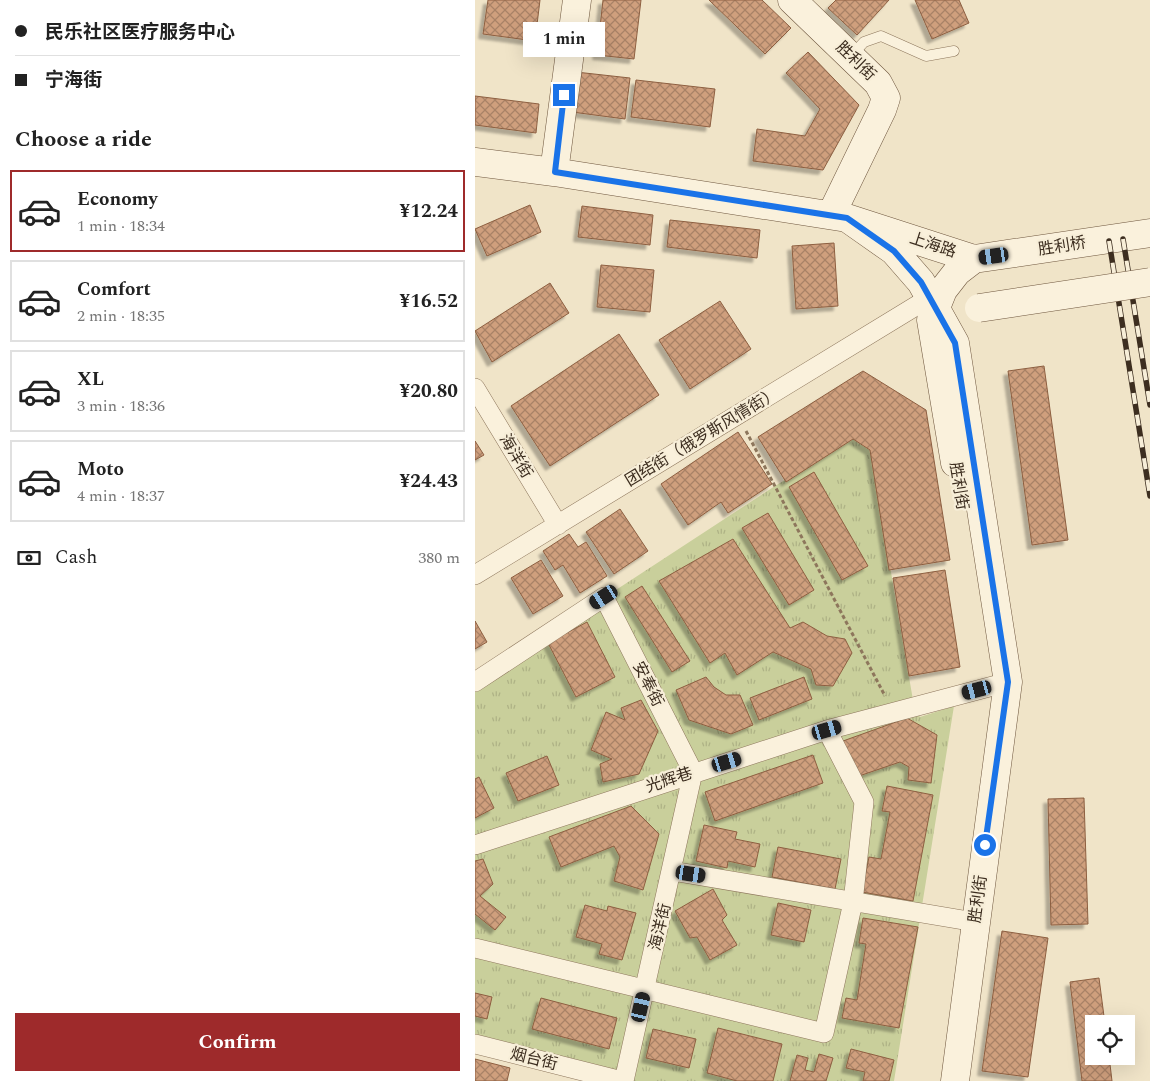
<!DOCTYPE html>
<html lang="en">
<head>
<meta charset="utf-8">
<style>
  :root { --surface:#fff; --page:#f2f2f2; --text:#222; --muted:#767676; --line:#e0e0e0; --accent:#9e2a2b }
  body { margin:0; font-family:Spectral,"Noto Sans SC",serif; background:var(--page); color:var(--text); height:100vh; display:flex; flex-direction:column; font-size:19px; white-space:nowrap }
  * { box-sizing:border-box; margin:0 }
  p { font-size:16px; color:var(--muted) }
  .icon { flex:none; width:28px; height:28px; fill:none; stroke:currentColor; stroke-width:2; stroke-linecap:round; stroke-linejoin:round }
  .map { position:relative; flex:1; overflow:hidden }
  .panel { display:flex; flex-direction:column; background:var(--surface); width:475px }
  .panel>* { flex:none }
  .banner { display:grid; align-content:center; height:110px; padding:0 15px; background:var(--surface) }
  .fabs { position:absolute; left:610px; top:1015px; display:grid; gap:10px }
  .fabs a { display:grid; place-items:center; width:50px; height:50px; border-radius:0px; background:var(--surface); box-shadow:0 5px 20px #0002; font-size:25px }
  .end { position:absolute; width:22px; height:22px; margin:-11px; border:6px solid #1a73e8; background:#fff; box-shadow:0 0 0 2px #fff }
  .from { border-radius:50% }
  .bubble { position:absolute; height:35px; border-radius:0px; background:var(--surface); box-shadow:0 5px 20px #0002; font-size:16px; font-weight:700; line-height:35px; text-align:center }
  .car { position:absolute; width:15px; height:30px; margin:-15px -8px; border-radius:6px; box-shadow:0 0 4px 1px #0007; background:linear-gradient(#222 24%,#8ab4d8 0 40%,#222 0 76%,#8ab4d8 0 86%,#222 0) }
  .banner b { display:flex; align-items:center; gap:18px; height:48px; font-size:19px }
  .banner b+b { border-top:1px solid var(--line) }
  .banner i { width:12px; height:12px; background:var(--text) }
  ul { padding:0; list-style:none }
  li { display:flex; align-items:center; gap:15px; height:82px; margin:0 10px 8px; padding:0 5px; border:2px solid var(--line); border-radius:0px }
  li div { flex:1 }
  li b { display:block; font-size:19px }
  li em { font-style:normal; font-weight:700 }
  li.active { border-color:var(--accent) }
  li>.icon { width:45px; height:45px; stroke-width:1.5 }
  h2 { padding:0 15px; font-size:22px; line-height:60px }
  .pay { display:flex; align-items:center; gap:12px; height:55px; padding:0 15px; font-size:19px }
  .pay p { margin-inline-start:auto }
  .primary-button { display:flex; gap:10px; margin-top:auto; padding:10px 15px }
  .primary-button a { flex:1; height:58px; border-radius:0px; background:var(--accent); color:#fff; font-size:20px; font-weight:700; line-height:58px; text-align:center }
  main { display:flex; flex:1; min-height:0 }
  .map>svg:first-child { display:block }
</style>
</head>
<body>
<main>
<section class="panel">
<div class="banner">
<b><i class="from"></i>民乐社区医疗服务中心</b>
<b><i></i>宁海街</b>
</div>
<h2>Choose a ride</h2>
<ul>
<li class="active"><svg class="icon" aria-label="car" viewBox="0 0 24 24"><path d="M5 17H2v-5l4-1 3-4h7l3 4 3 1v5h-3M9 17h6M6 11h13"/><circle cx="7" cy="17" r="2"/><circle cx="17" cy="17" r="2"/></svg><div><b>Economy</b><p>1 min · 18:34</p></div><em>¥12.24</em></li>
<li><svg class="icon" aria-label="car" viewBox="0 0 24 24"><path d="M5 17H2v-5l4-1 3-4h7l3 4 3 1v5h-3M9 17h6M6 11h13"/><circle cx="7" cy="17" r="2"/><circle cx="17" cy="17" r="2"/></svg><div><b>Comfort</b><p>2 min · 18:35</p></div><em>¥16.52</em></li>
<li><svg class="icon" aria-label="car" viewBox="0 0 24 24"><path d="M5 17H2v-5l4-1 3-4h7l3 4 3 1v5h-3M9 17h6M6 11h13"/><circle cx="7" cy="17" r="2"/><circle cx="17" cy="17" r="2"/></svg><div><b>XL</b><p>3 min · 18:36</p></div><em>¥20.80</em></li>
<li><svg class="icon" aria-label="car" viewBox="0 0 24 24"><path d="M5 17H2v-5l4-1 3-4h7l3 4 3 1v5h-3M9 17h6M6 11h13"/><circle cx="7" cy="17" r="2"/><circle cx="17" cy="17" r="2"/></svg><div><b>Moto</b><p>4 min · 18:37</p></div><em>¥24.43</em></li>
</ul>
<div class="pay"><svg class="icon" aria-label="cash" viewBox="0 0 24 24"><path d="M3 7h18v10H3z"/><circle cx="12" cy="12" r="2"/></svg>Cash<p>380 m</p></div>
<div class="primary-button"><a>Confirm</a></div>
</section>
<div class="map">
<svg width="675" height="1081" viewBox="0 0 675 1081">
  <defs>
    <pattern id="grass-tufts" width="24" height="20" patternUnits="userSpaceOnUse" patternTransform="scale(1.25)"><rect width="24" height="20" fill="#c9cf9b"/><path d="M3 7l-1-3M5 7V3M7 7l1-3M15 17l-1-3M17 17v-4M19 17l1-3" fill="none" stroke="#aeb285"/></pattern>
    <pattern id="building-cross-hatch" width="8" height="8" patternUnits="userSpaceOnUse" patternTransform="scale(1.25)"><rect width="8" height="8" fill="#cf9f7d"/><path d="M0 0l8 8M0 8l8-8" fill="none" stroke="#a98266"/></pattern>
    <filter id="shadow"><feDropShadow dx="-4.5" dy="4.5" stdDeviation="1" flood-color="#0004"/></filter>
  </defs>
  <rect width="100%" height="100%" fill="#f0e4c8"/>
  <path fill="url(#grass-tufts)" d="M378,439L395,450L439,706L445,717L479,706L419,1081H147L0,1044V682L300,486Z"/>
  <path fill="url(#building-cross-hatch)" stroke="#8d5f41" filter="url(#shadow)" d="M13,0H65L60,41L8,34Z
    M128,0H166L159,59L122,55Z
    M234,0H287L316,28L290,54Z
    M361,0H414L382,35L353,8Z
    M440,0H484L494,23L457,39Z
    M333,52L384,105L348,170L278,161L282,129L330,136L345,109L311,73Z
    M101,72L155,78L150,119L97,112Z
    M161,80L240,89L235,127L156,117Z
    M0,96L64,104L61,133L0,125Z
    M55,205L66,232L12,256L0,229Z
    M107,206L178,215L175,245L103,237Z
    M195,220L285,230L282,258L192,247Z
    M359,243L363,306L321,309L317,246Z
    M126,265L179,270L175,312L122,307Z
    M75,283L94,313L17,362L0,331Z
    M245,301L276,349L215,389L184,340Z
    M144,334L184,395L75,466L36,406Z
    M569,366L593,540L557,545L533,371Z
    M388,371L451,410L475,560L414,570L395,450L378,439L311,482L283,437Z
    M263,432L297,484L253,513L246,502L213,525L186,484Z
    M0,441L9,455L0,460Z
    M339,472L393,566L367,580L314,487Z
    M145,509L173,551L139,574L111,532Z
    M293,513L339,590L314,605L267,528Z
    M94,534L103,547L111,542L132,576L105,593L88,565L80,570L68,551Z
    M258,539L315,628L328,622L352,636L370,639L377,653L358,686L341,685L336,669L298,652L262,675L250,653L235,663L184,581Z
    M66,560L88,596L58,614L36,578Z
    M470,570L485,667L434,676L418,578Z
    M167,586L215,661L197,672L150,597Z
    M0,621L12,642L0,649Z
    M112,622L140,677L101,697L73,643Z
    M231,677L239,687L251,695H265L278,725L256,734L214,720L201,690Z
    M329,677L337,699L284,720L275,698Z
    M166,700L183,731L164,774L128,782L125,764L137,759L116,750L131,712L150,720L146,708Z
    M432,718L462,735L456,783L433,780L434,767L425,762L381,777L368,741Z
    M338,755L348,783L240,821L230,792Z
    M72,756L84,785L43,801L31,773Z
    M4,777L19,808L0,818V779Z
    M412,786L458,795L438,901L387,892L394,857L406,859L415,812L407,811Z
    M609,798L613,924L576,925L573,799Z
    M156,806L184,834L168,890L139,881L145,857L139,846L86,867L74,837Z
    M229,825L262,832L260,839L285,844L280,867L253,861L252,868L221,861Z
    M303,847L366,859L360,889L297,877Z
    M8,859L18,884L5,896L31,917L20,930L0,914V861Z
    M238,889L252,915L247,920L262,945L235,960L222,937L215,938L200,911Z
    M303,903L336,910L329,942L296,935Z
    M110,905L132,911L133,906L161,913L147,960L124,954L127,944L101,937Z
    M388,918L443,927L424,1028L367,1018L371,998L382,1000L391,944L384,943Z
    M527,931L573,938L553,1077L507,1071Z
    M624,978L630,1024H619V1056H634L637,1081H607L595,982Z
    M0,993L17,997L12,1019L0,1016Z
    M66,998L142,1018L134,1049L57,1029Z
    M243,1028L307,1044L298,1081H262L232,1073Z
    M178,1029L221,1039L214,1068L171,1058Z
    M376,1049L419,1060L414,1081H388L390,1072L371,1068Z
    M344,1054L358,1058L351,1081H315L322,1055L333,1058L330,1070L339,1072Z
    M0,1059L35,1068L32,1081H0Z"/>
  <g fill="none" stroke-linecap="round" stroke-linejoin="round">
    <g stroke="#8d765c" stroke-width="11">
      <path id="lane" d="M376,56L389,42L406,36L451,56L479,51"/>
    </g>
    <g stroke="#8d765c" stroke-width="20">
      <path id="street" d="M0,388L83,525
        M0,575L454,298
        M0,682L129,597L218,772L149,1081
        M0,845L352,730L533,682
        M197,871L500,922
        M0,948L349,1033L378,902L389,802L352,730
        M0,1044L147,1081"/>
    </g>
    <g stroke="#6f573f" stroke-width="29">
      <path id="secondary" d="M317,0L403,83L411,98L407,110L356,215
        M0,162L79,172L372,218L499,259L675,233
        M79,172L102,0
        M372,218L419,251L446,282L480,343L533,682L480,1081
        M480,463L456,320L468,290L482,272L499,259"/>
    </g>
    <path stroke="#8d765c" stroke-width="3" stroke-dasharray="4 2.5" stroke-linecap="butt" d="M271,431L410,696"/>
    <use href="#lane" stroke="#faf1dc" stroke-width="10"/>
    <use href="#street" stroke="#faf1dc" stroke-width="19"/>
    <use href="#secondary" stroke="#faf1dc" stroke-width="28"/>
    <g stroke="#3d2e20" stroke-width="5.5">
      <path id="rail" d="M648,239L675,405
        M634,241L675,496"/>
    </g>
    <use href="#rail" stroke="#f7eed8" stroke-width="4" stroke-dasharray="11" stroke-linecap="butt"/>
    <g stroke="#6f573f" stroke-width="29" stroke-linecap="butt">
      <path id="secondary-bridge" d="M504,308L675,282"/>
    </g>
    <use href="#secondary-bridge" stroke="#faf1dc" stroke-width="28"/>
  </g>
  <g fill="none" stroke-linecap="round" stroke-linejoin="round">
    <path stroke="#1a73e8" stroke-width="6" d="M89,95L80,172L372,218L419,251L446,282L480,343L533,682L510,845"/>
  </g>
  <g text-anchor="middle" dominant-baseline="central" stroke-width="4.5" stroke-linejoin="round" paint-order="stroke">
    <g font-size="16" fill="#3d2e20" stroke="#f7eed8">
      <text transform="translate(381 61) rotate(44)">胜利街</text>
      <text transform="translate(458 245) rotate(18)">上海路</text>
      <text transform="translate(587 246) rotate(-9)">胜利桥</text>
      <text transform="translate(227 437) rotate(-31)">团结街（俄罗斯风情街）</text>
      <text transform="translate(41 456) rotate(59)">海洋街</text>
      <text transform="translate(484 486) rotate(81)">胜利街</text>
      <text transform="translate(173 684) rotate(63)">安奉街</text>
      <text transform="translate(194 780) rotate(-18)">光辉巷</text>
      <text transform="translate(503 899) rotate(-82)">胜利街</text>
      <text transform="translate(185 927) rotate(-77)">海洋街</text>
      <text transform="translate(59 1059) rotate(14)">烟台街</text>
    </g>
  </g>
</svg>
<div class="fabs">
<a><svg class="icon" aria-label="locate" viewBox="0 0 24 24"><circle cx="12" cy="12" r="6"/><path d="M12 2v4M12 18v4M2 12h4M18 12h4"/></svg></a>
</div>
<i class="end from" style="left:510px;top:845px"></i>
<i class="end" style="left:89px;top:95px"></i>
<div class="bubble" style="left:48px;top:22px;width:82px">1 min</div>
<i class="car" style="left:519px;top:256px;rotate:262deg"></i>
<i class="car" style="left:129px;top:597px;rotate:237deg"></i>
<i class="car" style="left:502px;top:690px;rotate:255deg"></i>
<i class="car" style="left:352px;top:730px;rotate:74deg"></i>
<i class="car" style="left:252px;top:762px;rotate:73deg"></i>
<i class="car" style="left:216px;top:874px;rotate:99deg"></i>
<i class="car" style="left:166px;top:1007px;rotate:13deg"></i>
</div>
</main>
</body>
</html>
